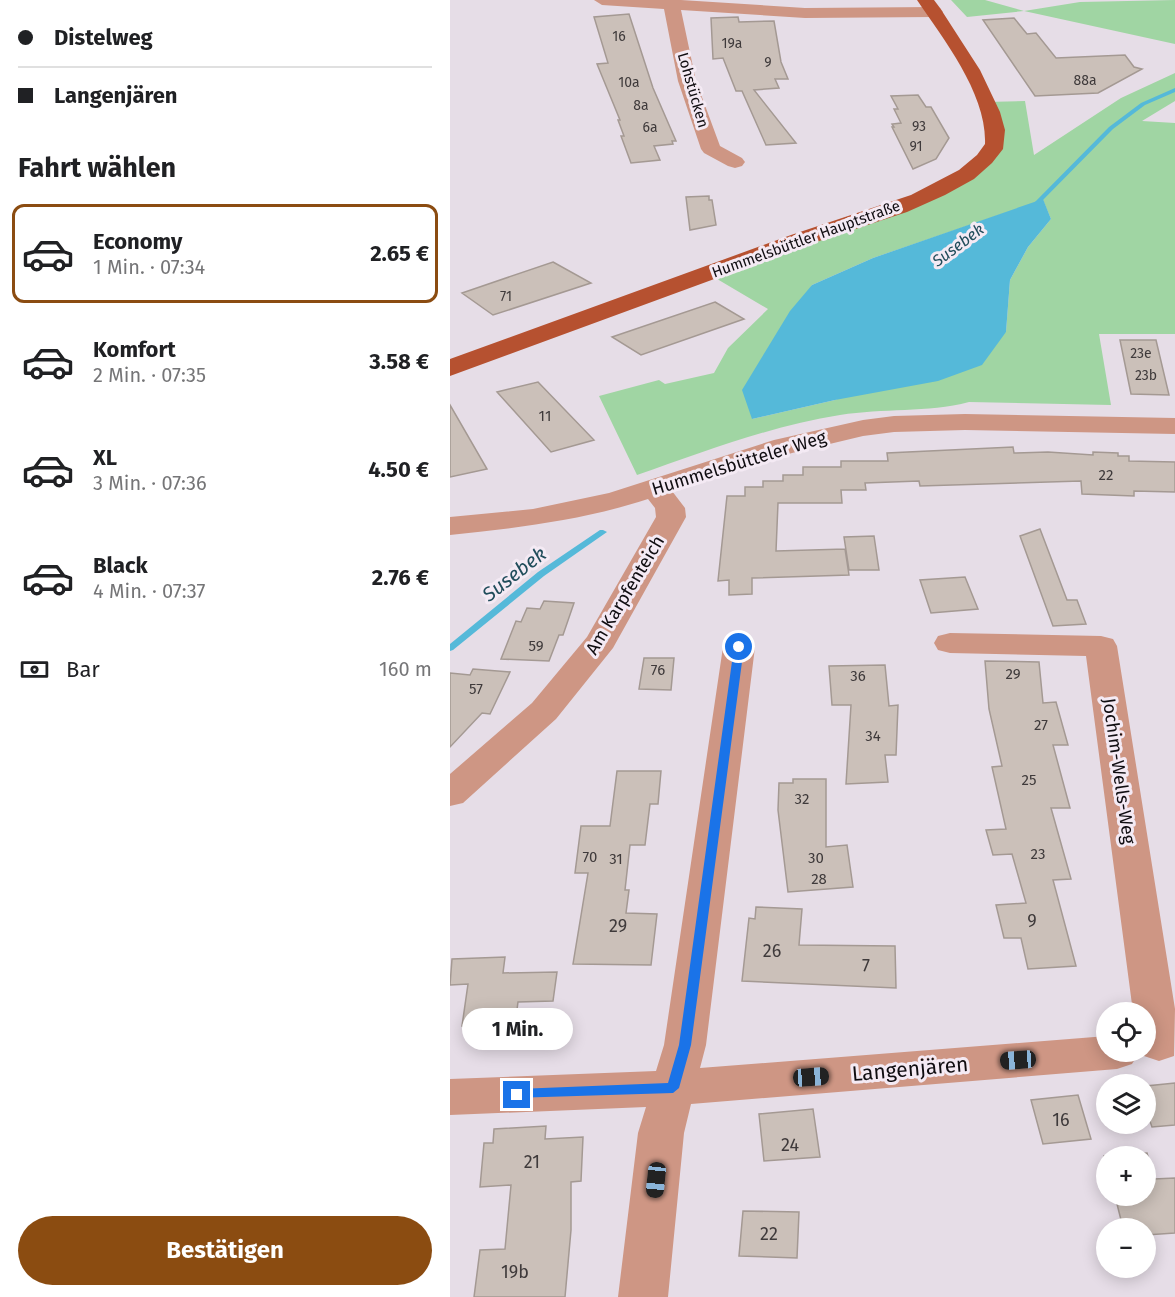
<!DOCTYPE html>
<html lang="de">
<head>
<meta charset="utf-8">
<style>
  :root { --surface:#fff; --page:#f6f6f6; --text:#202124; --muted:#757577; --line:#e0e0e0; --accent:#8b4c11 }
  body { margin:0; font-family:"Fira Sans",sans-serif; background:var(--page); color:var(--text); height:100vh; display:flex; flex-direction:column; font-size:22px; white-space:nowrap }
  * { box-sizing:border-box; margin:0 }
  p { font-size:20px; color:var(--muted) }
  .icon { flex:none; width:33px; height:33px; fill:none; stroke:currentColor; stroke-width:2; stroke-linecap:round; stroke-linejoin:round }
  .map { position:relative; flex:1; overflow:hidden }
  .details { display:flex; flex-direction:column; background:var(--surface); width:450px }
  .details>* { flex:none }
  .banner { display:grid; align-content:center; height:132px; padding:0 18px; background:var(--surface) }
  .fabs { position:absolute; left:646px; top:1002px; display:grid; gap:12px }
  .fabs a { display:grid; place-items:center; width:60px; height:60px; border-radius:50%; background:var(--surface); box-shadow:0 3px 15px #0003; font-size:30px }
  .end { position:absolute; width:27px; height:27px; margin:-14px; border:8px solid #1a73e8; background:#fff; box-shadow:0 0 0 3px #fff }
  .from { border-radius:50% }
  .bubble { position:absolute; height:42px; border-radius:21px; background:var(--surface); box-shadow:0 3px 15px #0003; font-size:20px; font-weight:700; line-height:42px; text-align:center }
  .car { position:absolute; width:18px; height:36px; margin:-18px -9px; border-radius:8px; box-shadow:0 0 4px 2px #0007; background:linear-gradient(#222 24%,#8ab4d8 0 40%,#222 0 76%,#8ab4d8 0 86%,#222 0) }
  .banner b { display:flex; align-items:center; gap:21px; height:57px; font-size:22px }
  .banner b+b { border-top:2px solid var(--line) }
  .banner i { width:15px; height:15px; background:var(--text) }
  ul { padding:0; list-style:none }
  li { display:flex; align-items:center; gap:18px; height:99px; margin:0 12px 9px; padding:0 6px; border:3px solid transparent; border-radius:12px }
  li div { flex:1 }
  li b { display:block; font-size:22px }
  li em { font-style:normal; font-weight:700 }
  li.on { border-color:var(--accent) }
  li>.icon { width:54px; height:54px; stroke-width:1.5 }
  h2 { padding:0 18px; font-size:27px; line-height:72px }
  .pay { display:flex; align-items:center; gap:15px; height:66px; padding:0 18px; font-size:22px }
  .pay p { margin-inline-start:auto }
  .button { display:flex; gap:12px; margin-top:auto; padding:12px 18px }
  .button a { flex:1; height:69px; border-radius:36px; background:var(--accent); color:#fff; font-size:24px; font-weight:700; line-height:69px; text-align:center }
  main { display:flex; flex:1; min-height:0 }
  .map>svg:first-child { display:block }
</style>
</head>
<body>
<main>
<section class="details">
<div class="banner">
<b><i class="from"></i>Distelweg</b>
<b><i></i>Langenjären</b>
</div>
<h2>Fahrt wählen</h2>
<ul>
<li class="on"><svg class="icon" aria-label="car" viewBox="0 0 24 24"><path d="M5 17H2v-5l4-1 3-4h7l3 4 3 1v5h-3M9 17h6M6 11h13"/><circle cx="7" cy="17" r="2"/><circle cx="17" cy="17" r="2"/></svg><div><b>Economy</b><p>1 Min. · 07:34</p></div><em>2.65 €</em></li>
<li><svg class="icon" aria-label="car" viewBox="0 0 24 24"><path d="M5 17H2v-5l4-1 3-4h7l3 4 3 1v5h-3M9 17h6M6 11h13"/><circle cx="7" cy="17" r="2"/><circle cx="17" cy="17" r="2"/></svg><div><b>Komfort</b><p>2 Min. · 07:35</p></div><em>3.58 €</em></li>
<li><svg class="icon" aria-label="car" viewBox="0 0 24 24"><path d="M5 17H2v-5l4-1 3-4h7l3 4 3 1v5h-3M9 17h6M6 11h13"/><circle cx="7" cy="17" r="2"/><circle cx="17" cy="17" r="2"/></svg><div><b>XL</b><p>3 Min. · 07:36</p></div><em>4.50 €</em></li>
<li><svg class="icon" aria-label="car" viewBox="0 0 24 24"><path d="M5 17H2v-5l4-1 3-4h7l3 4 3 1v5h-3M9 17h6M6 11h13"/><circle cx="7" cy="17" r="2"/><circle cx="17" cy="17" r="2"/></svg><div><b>Black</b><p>4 Min. · 07:37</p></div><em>2.76 €</em></li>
</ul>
<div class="pay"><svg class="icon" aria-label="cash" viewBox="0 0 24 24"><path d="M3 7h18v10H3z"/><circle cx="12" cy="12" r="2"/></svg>Bar<p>160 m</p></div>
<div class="button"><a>Bestätigen</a></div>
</section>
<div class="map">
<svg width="725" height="1297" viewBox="0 0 725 1297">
  <rect width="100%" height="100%" fill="#e6dde7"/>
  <path fill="#a0d5a3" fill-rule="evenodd" d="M501,0H535L574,11L630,2L725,0V44L574,11L517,17Z
    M725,73V101L692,121L725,123V334H649L661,405L519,402C477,413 433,408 390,415C320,426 254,452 187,475L149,396L209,380L215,384L264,373L278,348L318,309L262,276L511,181L548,146L535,102L575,101L584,155L671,98ZM593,200L601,219L578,247L560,280L556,332L385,400L302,419L362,285L423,258Z"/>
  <path fill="#55b9d9" d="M593,199L601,219L578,247L560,280L556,332L532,365L488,381L385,400L302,419L292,390L340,311L362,285L423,258Z"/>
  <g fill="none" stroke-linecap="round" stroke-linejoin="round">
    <path fill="#55b9d9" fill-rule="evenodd" d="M725,88V92L695,105L663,129L587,206H583V204L659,127L691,103Z
      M150,530H153L157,532L94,576L3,650L0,651V644L88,572Z"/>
  </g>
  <path fill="#cbc0b9" stroke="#a49993" stroke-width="1.5" d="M179,14L203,88L226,141H222L223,144L204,146L210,160L181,163L171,136H174L168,120H170L147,64L158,63L144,17Z
    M288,17L289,22L324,21L331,62L338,79H325L329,88L304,90L346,143L316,145L292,91H286L273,58L263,59L261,18Z
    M564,18L577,34L586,33L606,58L675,55L684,67L692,69L648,93L585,96L533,20Z
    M468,95L476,107H481L499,138L486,159L463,169L442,127H444L442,124L451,123L444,109H448L441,96Z
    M259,196V200H262L266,225L240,230L236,197Z
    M103,262L141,283L43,315L12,293Z
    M265,302L294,319L191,355L162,337Z
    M670,340H706L719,395L681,394Z
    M88,382L144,440L101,452L47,392Z
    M0,405L37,469L0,477Z
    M563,447L564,453L598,452L643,455V452L668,453V456H679V461L725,462V492L684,491V496L632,494L631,481L470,486L469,481L415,483L416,490H391L392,503H328L326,551L395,549L399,575L302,578V594L279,595V580L268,581L277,496H295V487H313V481H333V475H353V467H391V461H438L437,453Z
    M590,529L617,600H627L636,624L603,626L570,536Z
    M424,536L429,570H399L394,537Z
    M515,577L528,609L481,613L470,580Z
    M94,601L124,603L113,635H109L99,661L51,659L66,621L71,622L77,608L90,609Z
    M194,658H224L221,690L189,689Z
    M535,661L589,662L593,703L606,702L618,745H603L620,808H601L621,879L603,880L626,966L578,969L571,938H554L546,905L576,903L562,854L543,855L536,830L556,829L542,767L552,766L539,709Z
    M435,665L439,706L448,705L446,755H435L438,782L396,784L401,705H382L379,666Z
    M23,669L60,672L40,714L32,713L0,747V673L20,675Z
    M167,771H211L208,804H200L195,845H180L175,890H179L176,913L207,914L201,965L123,964L138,873H125L131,826H160Z
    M343,779H376V847L397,845L403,887L338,892L328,810L329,783H343Z
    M306,907L352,909L349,945L445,946L446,988L292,981L299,918L305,919Z
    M55,957L53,973L107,972L103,1001L68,1002L65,1025L12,1026L18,984L0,985L2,959Z
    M725,1083V1125L702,1127L696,1110V1086Z
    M628,1095L641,1139L593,1144L581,1100Z
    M363,1109L370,1157L314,1161L309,1114Z
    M96,1126L95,1139L133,1137L131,1181L121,1182V1230L115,1297H24L30,1250L55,1249L61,1185L30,1187L34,1143H43L44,1129Z
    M697,1153L704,1179L725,1178V1233L696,1235V1228H673L665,1196H696V1156H657V1166L654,1156Z
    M293,1211L349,1212L347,1258L289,1256Z"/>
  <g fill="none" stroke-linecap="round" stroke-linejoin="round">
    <path fill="#ce9684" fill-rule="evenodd" d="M144,0H231L355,8L484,7L490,8L493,12L490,16L484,17L355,18L231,10L246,81L270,146L292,158L295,162L292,166L285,168L278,166L254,153L251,149L228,81L214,9L152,5Z
      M515,414L725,418V434L515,430L444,432L413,436L342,453L222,491L235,508L236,517L163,648L106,719L13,803L0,806V774L82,703L137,637L206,517L205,508L198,499C134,520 67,528 0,535V517L83,509L159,493L324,440L413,420L444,416Z
      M500,633L651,636L663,639L667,646L725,1009L724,1056L709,1061L694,1056L692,1052H696V1012H683L636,656L500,653L488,650L484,643L488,636Z
      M289,637L301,640L305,647L256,1045L250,1068L657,1036V1052H689L682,1064L667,1069L241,1104L234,1133L218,1297H168L188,1133L196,1107L0,1115V1079L206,1071L214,1045L273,647L277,640Z"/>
    <path fill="#b65130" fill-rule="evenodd" d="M467,0H484L490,8L530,70L550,112L555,130L553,149L542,163L524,179L495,195L457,212L357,245L0,376V359L341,235L461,195L509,170L527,155L535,144C537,94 494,40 467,0Z"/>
  </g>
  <path fill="#1a73e8" d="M289,644L294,647L241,1045L229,1088L223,1093L62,1098L60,1095L62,1091L67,1089L218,1083L229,1045L284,647Z"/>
  <g text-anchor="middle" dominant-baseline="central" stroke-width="6" stroke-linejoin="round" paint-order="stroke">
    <g font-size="14" fill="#3f3a3b">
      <text x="169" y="36">16</text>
      <text x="282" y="43">19a</text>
      <text x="318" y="62">9</text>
      <text x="635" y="80">88a</text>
      <text x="179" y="82">10a</text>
      <text x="191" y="105">8a</text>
      <text x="469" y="126">93</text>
      <text x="200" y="127">6a</text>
      <text x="466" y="146">91</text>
      <text x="56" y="296">71</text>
      <text x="691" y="353">23e</text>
      <text x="696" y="375">23b</text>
    </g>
    <g font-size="15" fill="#100d11" stroke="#f4eaf4">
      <text transform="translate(243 90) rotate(74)">Lohstücken</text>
      <text transform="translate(356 239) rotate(-20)">Hummelsbüttler Hauptstraße</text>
    </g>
    <g font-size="15" fill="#3f3a3b">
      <text x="95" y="416">11</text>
      <text x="656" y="475">22</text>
      <text x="86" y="646">59</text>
      <text x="208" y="670">76</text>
      <text x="563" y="674">29</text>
      <text x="408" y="676">36</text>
      <text x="26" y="689">57</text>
      <text x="591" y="725">27</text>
      <text x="423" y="736">34</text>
      <text x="579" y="780">25</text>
      <text x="352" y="799">32</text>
      <text x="588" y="854">23</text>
      <text x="140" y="857">70</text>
      <text x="366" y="858">30</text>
      <text x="166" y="859">31</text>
      <text x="369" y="879">28</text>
    </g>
    <g font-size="16" font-style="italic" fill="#214d5b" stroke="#f4eaf4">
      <text transform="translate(508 245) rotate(-37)">Susebek</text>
    </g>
    <g font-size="18" fill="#100d11" stroke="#f4eaf4">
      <text transform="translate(289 463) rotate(-17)">Hummelsbütteler Weg</text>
      <text transform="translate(175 595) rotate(-59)">Am Karpfenteich</text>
      <text transform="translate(669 771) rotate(82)">Jochim-Wells-Weg</text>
    </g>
    <g font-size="18" fill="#3f3a3b">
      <text x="582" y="921">9</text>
      <text x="168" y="926">29</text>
      <text x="322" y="951">26</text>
      <text x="416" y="966">7</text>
      <text x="611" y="1120">16</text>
      <text x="340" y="1145">24</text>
      <text x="82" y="1162">21</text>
      <text x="319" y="1234">22</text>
      <text x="65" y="1272">19b</text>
    </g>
    <g font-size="20" font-style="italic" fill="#214d5b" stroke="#f4eaf4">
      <text transform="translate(64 574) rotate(-38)">Susebek</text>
    </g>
    <g font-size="21" fill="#100d11" stroke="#f4eaf4">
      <text transform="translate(460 1069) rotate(-5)">Langenjären</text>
    </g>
  </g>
</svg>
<div class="fabs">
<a><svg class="icon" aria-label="locate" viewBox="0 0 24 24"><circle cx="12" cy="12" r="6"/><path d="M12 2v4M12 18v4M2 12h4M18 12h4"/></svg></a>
<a><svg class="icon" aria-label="layers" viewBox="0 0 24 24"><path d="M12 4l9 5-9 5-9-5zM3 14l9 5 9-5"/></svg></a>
<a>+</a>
<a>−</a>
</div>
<i class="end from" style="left:289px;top:647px"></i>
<i class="end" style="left:67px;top:1095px"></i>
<div class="bubble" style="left:12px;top:1008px;width:111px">1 Min.</div>
<i class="car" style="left:568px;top:1060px;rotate:266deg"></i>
<i class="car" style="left:361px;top:1077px;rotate:86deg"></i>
<i class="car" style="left:206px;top:1180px;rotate:186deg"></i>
</div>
</main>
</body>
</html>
